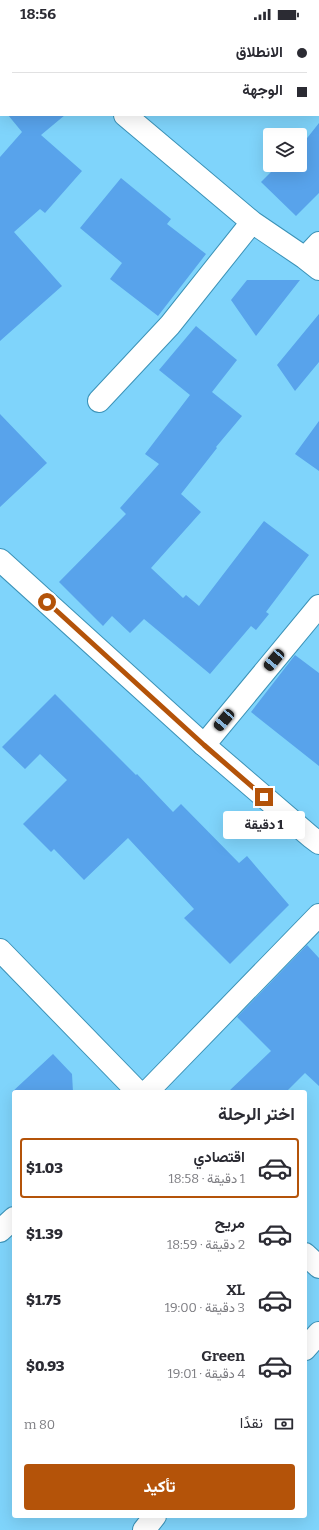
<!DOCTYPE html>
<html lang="ar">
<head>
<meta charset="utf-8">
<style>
  :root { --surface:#fff; --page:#f7f7f7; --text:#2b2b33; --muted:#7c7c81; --line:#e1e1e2; --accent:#b45309 }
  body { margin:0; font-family:Bitter,Vazirmatn,serif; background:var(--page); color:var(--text); direction:rtl; height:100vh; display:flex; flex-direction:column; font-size:15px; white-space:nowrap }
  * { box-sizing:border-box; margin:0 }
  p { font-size:13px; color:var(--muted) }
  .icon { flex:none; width:22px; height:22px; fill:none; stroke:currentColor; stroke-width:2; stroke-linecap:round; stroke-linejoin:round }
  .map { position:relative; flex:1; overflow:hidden; direction:ltr }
  .sheet { position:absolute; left:12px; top:1062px; width:295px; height:428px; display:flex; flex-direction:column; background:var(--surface); border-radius:4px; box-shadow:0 4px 16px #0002; direction:rtl }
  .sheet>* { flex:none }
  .top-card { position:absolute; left:0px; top:0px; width:319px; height:88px; box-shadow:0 4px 16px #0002; direction:rtl; display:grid; align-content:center; height:88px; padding:0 12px; background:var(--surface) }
  .controls { position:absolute; left:263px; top:100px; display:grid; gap:8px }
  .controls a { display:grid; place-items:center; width:44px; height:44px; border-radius:4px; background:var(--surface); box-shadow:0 4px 16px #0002; font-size:20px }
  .end { position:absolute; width:18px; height:18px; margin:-9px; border:5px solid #b45309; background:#fff; box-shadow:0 0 0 2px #fff }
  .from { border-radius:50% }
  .bubble { position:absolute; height:28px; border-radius:4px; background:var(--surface); box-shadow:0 4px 16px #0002; font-size:13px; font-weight:800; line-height:28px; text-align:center; direction:rtl }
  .car { position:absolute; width:12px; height:24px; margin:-12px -6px; border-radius:5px; box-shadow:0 0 3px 1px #0007; background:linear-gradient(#222 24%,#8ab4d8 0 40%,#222 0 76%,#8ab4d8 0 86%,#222 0) }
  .top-card b { display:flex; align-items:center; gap:14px; height:38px; font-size:15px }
  .top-card b+b { border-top:1px solid var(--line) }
  .top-card i { width:10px; height:10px; background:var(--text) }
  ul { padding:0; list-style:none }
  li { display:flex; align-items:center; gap:12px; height:60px; margin:0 8px 6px; padding:0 4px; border:2px solid transparent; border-radius:4px }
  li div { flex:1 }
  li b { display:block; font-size:15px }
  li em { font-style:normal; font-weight:800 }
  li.current { border-color:var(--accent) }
  li>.icon { width:36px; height:36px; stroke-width:1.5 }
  h2 { padding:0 12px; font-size:18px; line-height:48px }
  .pay { display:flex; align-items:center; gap:10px; height:44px; padding:0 12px; font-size:15px }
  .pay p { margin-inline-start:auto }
  .action { display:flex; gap:8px; margin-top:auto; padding:8px 12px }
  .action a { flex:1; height:46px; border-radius:4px; background:var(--accent); color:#fff; font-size:16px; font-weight:800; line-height:46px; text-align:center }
  .status { display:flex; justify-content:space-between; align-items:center; height:28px; padding:0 20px; background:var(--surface); direction:ltr }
  .status svg { height:11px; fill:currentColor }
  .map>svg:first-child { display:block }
</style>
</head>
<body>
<div class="status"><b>18:56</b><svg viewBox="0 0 49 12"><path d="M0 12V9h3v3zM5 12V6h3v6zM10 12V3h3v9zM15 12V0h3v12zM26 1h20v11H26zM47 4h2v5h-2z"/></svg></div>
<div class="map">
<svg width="319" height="1502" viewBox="0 0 319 1502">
  <rect width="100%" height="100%" fill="#7fd4fb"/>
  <path fill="#58a3eb" d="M8,87H65L41,107L82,143L45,185L40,181L14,204L62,258L0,313V129L22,104Z
    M319,95V165L296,188L261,154L278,137H300V119Z
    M121,150L171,191L167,196L206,226L158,288L110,251L122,235L80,200Z
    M247,252H300L256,308L231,272Z
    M319,286V334L295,363L277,337Z
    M196,298L237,332L212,364L242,388L216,419L217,420L181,466L201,484L151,540L183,570L186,567L199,578L264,493L309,527L266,584L269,586L256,602L251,598L210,646L144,591L130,605L112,588L103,598L59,554L126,486L120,480L159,436L145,426L190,367L159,342Z
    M0,386L47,435L0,479Z
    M319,393V443L295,426Z
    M295,627L319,645V738L251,684Z
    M55,666L136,747L137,746L173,784L181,776L239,835L247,828L289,877L230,936L184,890L194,881L128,810L84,852L54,821L51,824L23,796L67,752L40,726L25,741L2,719Z
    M307,917L319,930V1058L305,1045L286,1064H228L271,1023L237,989Z
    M53,1026L72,1046L73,1064H12Z"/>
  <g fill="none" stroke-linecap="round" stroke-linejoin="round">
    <g stroke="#3b92b7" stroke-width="24">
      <path id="minor" d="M20,0L22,1
        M260,0L261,1
        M318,50L319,51
        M252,194L305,230
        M319,215L305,230L319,241
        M99,373L170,297L252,194L125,87
        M204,717L319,578
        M0,922L138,1064
        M147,1064L319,887
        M0,1203L14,1190
        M305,1226L319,1239
        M305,1321L319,1305
        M144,1502L155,1488"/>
    </g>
    <g stroke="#3b92b7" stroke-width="24">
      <path id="secondary" d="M0,532L204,717L311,809L319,815"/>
    </g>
    <use href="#minor" stroke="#fff" stroke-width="22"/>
    <use href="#secondary" stroke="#fff" stroke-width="22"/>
  </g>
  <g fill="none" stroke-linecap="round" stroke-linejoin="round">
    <path stroke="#b45309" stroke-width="5" d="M47,574L204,717L264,769"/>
  </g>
</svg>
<div class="controls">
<a><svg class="icon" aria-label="layers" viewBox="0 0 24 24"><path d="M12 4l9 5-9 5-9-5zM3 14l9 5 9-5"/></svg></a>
</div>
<i class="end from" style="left:47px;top:574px"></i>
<i class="end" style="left:264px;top:769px"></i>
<div class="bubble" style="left:223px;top:783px;width:82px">1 دقيقة</div>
<i class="car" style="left:274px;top:632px;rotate:220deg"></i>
<i class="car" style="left:224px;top:692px;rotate:220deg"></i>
<div class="top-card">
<b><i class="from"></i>الانطلاق</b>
<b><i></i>الوجهة</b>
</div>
<section class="sheet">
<h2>اختر الرحلة</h2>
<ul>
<li class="current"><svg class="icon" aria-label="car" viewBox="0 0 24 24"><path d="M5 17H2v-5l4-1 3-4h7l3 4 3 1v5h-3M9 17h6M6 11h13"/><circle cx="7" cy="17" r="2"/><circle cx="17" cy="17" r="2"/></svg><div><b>اقتصادي</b><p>1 دقيقة · 18:58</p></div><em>$1.03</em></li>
<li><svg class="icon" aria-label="car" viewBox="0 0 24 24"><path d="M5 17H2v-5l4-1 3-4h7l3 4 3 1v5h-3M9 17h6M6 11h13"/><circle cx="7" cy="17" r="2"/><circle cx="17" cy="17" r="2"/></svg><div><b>مريح</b><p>2 دقيقة · 18:59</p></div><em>$1.39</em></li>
<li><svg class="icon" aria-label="car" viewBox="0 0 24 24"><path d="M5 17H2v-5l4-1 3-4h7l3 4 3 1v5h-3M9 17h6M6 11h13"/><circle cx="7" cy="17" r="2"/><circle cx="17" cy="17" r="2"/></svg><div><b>XL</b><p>3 دقيقة · 19:00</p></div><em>$1.75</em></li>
<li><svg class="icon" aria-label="car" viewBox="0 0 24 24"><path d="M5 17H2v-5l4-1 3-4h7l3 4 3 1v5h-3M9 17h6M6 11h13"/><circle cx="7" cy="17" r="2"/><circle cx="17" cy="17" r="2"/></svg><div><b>Green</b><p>4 دقيقة · 19:01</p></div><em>$0.93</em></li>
</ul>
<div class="pay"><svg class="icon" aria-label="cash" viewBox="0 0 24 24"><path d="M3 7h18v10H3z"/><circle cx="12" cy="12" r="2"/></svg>نقدًا<p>80 m</p></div>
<div class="action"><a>تأكيد</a></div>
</section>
</div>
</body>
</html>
